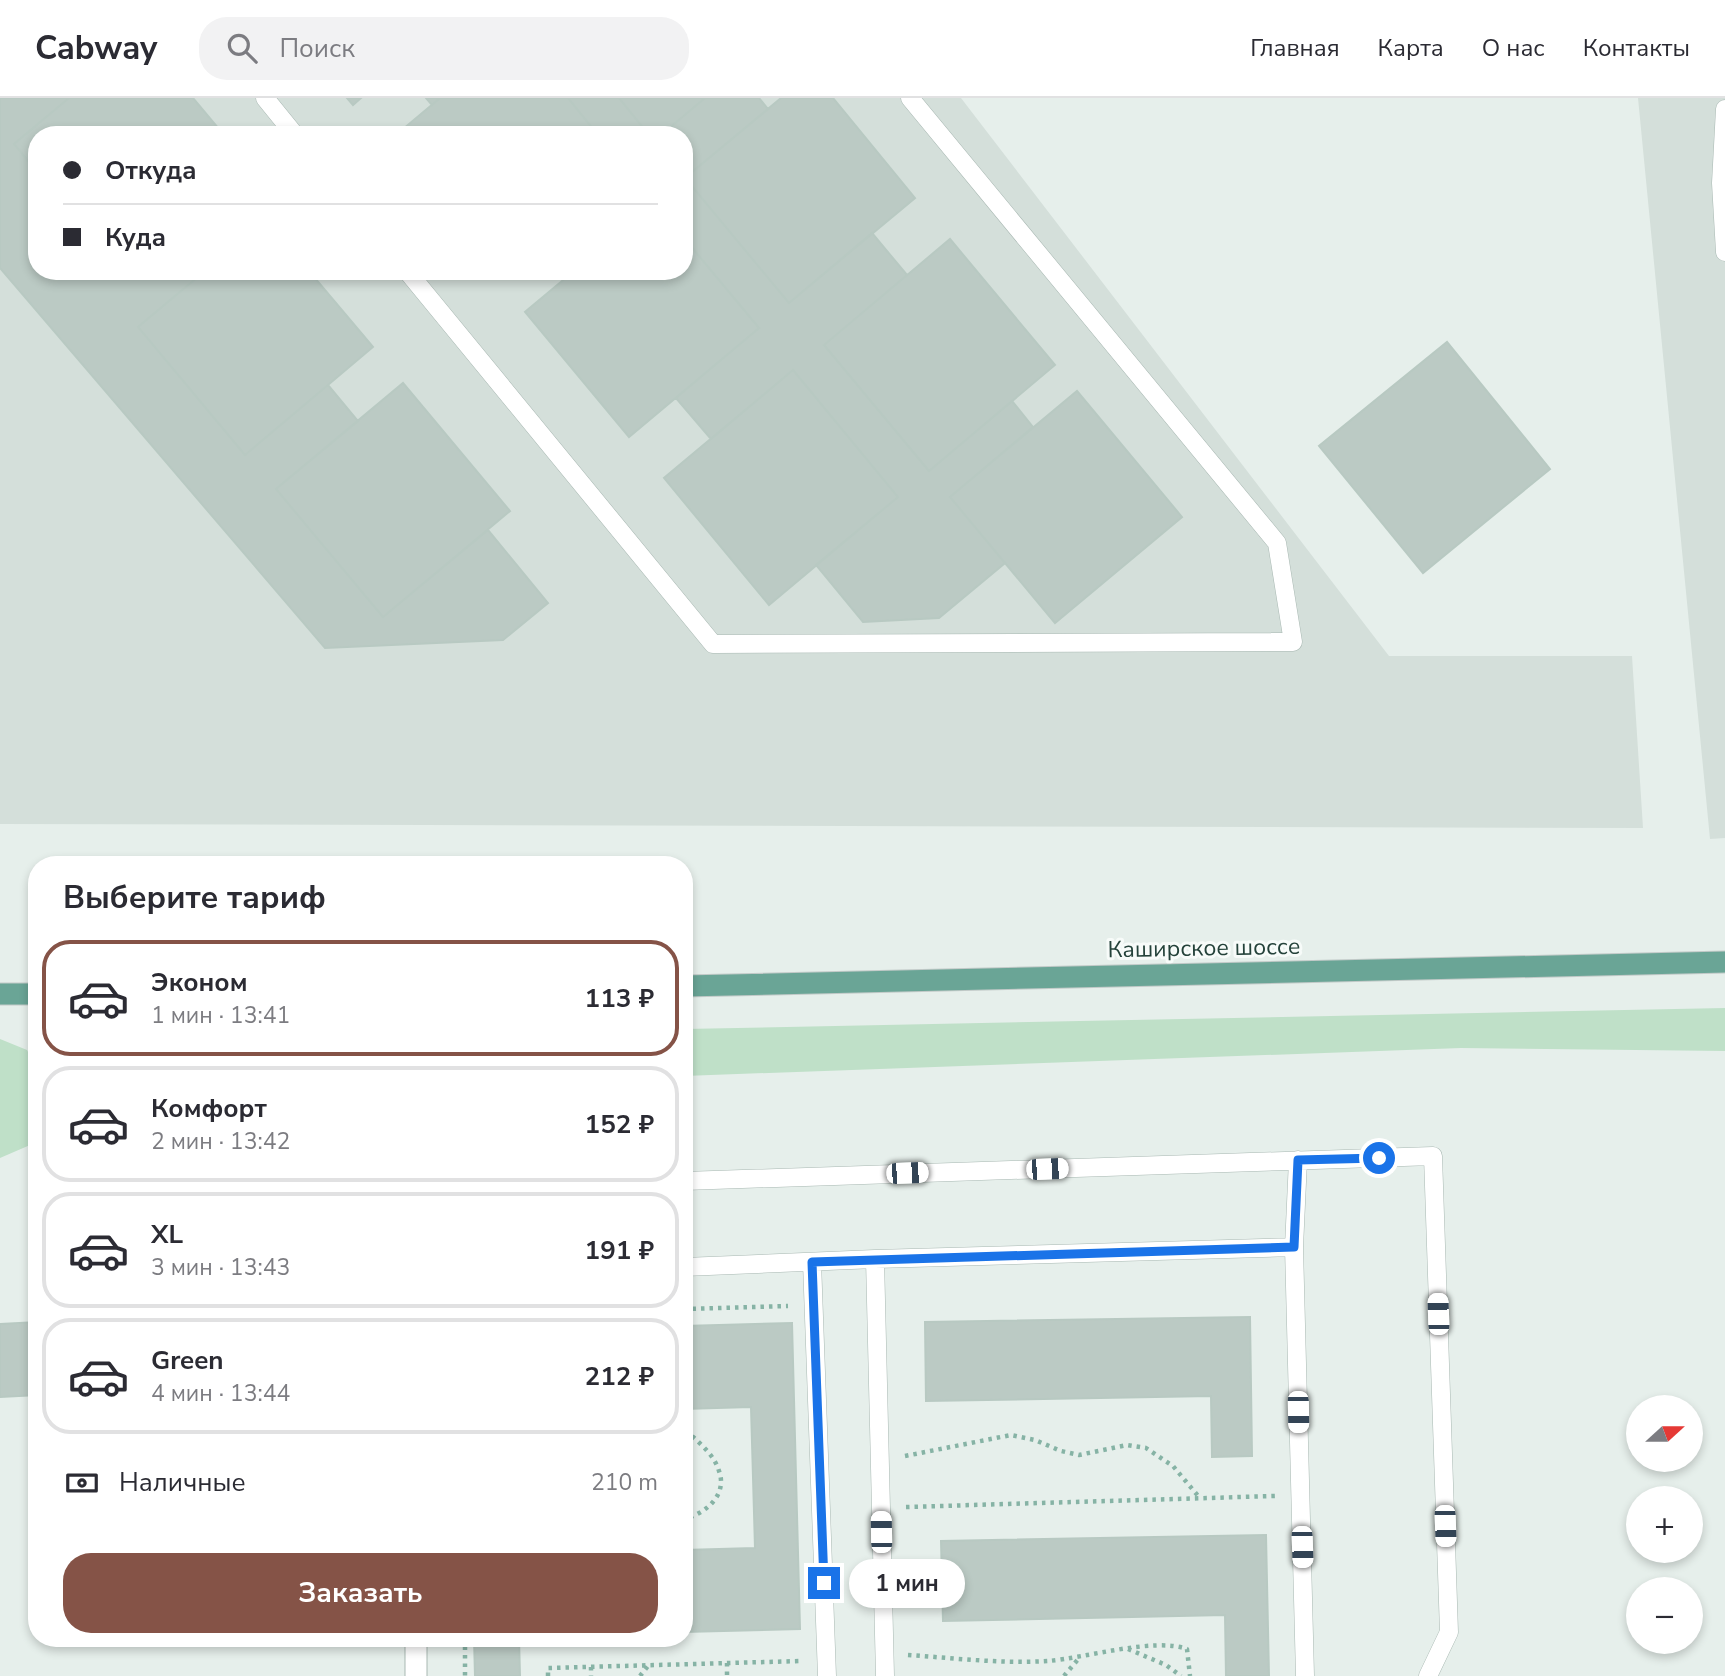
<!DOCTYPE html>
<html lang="ru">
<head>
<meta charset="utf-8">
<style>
  :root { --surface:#fff; --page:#f2f2f3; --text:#2b2b33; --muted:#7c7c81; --line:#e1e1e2; --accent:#855347 }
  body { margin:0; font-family:"Nunito Sans",sans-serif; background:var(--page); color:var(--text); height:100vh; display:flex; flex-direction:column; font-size:26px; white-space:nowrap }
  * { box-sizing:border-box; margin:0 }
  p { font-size:23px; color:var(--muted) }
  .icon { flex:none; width:38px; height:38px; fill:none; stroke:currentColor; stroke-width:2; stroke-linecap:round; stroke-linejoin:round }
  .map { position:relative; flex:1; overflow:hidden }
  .side { position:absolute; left:28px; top:758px; width:665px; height:791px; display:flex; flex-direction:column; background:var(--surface); border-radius:28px; box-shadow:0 4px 10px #0003 }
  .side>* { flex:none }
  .hud { position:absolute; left:28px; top:28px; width:665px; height:154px; border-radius:28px; box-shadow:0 4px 10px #0003; display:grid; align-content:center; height:154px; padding:0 35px; background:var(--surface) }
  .needle { width:46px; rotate:69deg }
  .tools { position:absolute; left:1626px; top:1297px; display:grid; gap:14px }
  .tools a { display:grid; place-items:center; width:77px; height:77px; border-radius:50%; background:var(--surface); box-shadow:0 4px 10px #0003; font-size:35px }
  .end { position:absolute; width:32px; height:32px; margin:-16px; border:9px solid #1a73e8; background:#fff; box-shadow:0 0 0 4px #fff }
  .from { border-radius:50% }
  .bubble { position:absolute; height:49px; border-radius:24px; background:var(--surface); box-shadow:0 4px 10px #0003; font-size:23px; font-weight:700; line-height:49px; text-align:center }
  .car { position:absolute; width:21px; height:42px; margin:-21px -10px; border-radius:9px; box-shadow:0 0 5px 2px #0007; background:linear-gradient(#fff 24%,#345 0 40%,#fff 0 76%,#345 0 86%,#fff 0) }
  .hud b { display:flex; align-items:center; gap:24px; height:66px; font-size:26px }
  .hud b+b { border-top:2px solid var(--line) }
  .hud i { width:18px; height:18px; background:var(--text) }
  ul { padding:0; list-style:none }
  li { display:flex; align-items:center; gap:21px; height:116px; margin:0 14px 10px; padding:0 21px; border:4px solid var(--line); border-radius:28px }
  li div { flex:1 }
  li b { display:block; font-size:26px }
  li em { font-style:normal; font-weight:700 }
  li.active { border-color:var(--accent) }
  li>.icon { width:63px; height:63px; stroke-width:1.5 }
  h2 { padding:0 35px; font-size:32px; line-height:84px }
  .pay { display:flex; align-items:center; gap:18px; height:77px; padding:0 35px; font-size:26px }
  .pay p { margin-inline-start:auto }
  .cta { display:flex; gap:14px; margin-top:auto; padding:14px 35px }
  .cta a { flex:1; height:80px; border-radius:28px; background:var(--accent); color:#fff; font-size:28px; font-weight:700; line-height:80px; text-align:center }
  header { display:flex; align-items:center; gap:42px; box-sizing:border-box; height:98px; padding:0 35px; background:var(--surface); border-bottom:2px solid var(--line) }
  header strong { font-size:33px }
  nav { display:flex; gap:38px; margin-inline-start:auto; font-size:24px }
  .search { width:490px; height:63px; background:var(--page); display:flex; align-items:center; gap:18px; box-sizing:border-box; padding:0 24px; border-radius:28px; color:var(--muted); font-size:26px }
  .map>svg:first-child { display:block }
</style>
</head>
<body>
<header>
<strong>Cabway</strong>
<div class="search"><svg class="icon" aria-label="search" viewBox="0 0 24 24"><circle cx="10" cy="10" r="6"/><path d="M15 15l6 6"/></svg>Поиск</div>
<nav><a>Главная</a><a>Карта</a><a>О нас</a><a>Контакты</a></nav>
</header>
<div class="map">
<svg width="1725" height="1578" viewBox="0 0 1725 1578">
  <rect width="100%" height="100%" fill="#e6efeb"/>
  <path fill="#d4dfda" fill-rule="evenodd" d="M0,0H961L1389,558H1632L1643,730L0,726ZM37,37H684V173H37Z
    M1638,0H1725V740L1710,741Z"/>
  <path fill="#bfe0c8" d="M1725,910V953L1461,950L684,978V931Z
    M0,941L27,952L37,971V1044L0,1060Z"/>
  <path fill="#bbcac4" stroke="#b8c9c2" stroke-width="2" d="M0,0H69L14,46L37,74V173H205L138,229L245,357L328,287L358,323L276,391L383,519L488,432L548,505L503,542L325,550L0,170Z
    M69,0H193L224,37H37V74L14,46Z
    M347,0H361L353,7Z
    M426,0H440L432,7Z
    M440,0H568L598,37H396Z
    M568,0H619L649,37H598Z
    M619,0H705L661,37H649Z
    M705,0H759L768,11L685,80L789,205L872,135L907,177L824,247L929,373L1012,303L1033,329L950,399L1005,465L939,520L863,524L816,467L898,399L793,272L711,341L676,300L759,230L684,140V37H661Z
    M781,0H833L915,100L789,205L685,80Z
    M684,140L759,230L629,339L525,214L574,173H684Z
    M950,141L1055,267L929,373L824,247Z
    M205,173H309L373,249L245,357L138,229Z
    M1447,244L1550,371L1423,475L1319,348Z
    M793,272L898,399L769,507L664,380Z
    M403,285L510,413L383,519L276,391Z
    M1077,293L1182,419L1055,525L950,399Z
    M1250,1219L1252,1358L1212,1359L1211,1298L926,1303L925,1224Z
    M37,1224V1297L0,1299V1226Z
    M792,1225L800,1531L684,1534V1452L755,1450L751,1309L684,1311V1228Z
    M1266,1437L1269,1578H1226L1225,1517L943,1523L941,1443Z
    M474,1540H519L520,1578H475Z"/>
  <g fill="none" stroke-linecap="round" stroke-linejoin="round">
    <g stroke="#a8b8b2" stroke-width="19">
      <path id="service" d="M265,0L295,37
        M1725,11L1721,85L1725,154
        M407,173L713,546L1293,544L1277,445L910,0
        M684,1083L1433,1058L1449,1534L1428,1578
        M1294,1149L1298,1062
        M875,1161L885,1578
        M812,1164L827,1578
        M684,1169L875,1161L1294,1149L1305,1578"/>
    </g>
    <g stroke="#a8b8b2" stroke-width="23">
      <path id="minor" d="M416,1578V1540"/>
    </g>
    <g stroke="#c2cac8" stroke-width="23">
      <path id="primary" d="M684,888L1725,864
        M0,896H37"/>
    </g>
    <path stroke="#86b3a5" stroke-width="4.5" stroke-dasharray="3.5 5" stroke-linecap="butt" d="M684,1211L788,1208
      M684,1340L692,1338C703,1348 715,1359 719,1373C728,1397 705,1416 684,1421
      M905,1358L1011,1337L1035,1342L1061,1353L1079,1357L1127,1347L1146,1350L1173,1368L1199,1399
      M906,1409L1275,1398
      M465,1540V1578
      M1128,1551L1166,1567L1181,1578
      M908,1557C954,1560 1002,1566 1048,1563C1085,1560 1155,1539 1187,1551L1190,1578
      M727,1565V1578
      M591,1569V1578
      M548,1578V1570L802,1563
      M640,1578L648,1568
      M1064,1578L1080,1559"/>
    <use href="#service" stroke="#fff" stroke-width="18"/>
    <use href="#minor" stroke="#fff" stroke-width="21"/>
    <use href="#primary" stroke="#6aa596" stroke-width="21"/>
  </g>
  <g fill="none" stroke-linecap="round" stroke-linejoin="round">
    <path stroke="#1a73e8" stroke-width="9" d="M824,1485L812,1164L1294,1149L1298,1062L1379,1060"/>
  </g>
  <g text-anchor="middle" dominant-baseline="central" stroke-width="6" stroke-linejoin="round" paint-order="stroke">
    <g font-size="23" fill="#24423a" stroke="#f7fbf9">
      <text transform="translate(1204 850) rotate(-1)">Каширское шоссе</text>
    </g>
  </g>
</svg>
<div class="tools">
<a><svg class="needle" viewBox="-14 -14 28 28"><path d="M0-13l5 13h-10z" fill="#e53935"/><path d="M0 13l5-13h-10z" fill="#7c7c81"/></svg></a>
<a>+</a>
<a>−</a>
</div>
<i class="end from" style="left:1379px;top:1060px"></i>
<i class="end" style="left:824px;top:1485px"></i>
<div class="bubble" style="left:849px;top:1461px;width:116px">1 мин</div>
<i class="car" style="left:1047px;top:1071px;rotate:88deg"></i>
<i class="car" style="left:907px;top:1075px;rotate:88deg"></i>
<i class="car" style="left:1438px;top:1216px;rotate:358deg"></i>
<i class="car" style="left:1298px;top:1314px;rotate:179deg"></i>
<i class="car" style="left:1445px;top:1428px;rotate:178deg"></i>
<i class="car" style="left:881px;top:1434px;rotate:359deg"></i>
<i class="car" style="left:1302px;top:1449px;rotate:178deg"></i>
<div class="hud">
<b><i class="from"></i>Откуда</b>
<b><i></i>Куда</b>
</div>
<section class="side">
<h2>Выберите тариф</h2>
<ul>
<li class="active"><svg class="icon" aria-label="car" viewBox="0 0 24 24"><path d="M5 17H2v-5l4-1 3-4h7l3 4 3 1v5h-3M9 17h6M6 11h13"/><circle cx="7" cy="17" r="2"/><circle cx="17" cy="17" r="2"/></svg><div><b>Эконом</b><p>1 мин · 13:41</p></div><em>113 ₽</em></li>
<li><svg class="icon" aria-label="car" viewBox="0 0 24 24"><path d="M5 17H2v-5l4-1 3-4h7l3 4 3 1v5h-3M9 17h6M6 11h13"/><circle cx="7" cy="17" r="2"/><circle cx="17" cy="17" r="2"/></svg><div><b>Комфорт</b><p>2 мин · 13:42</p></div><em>152 ₽</em></li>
<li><svg class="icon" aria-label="car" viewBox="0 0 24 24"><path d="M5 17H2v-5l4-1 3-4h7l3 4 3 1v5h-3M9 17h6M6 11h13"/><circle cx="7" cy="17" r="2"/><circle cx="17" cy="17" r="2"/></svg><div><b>XL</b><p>3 мин · 13:43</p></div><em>191 ₽</em></li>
<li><svg class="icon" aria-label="car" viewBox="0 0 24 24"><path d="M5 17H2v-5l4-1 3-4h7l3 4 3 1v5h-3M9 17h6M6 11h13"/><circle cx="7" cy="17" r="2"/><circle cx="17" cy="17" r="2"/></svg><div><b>Green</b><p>4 мин · 13:44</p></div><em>212 ₽</em></li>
</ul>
<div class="pay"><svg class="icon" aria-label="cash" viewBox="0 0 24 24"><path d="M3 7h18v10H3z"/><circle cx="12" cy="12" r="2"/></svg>Наличные<p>210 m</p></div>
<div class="cta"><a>Заказать</a></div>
</section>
</div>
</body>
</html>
